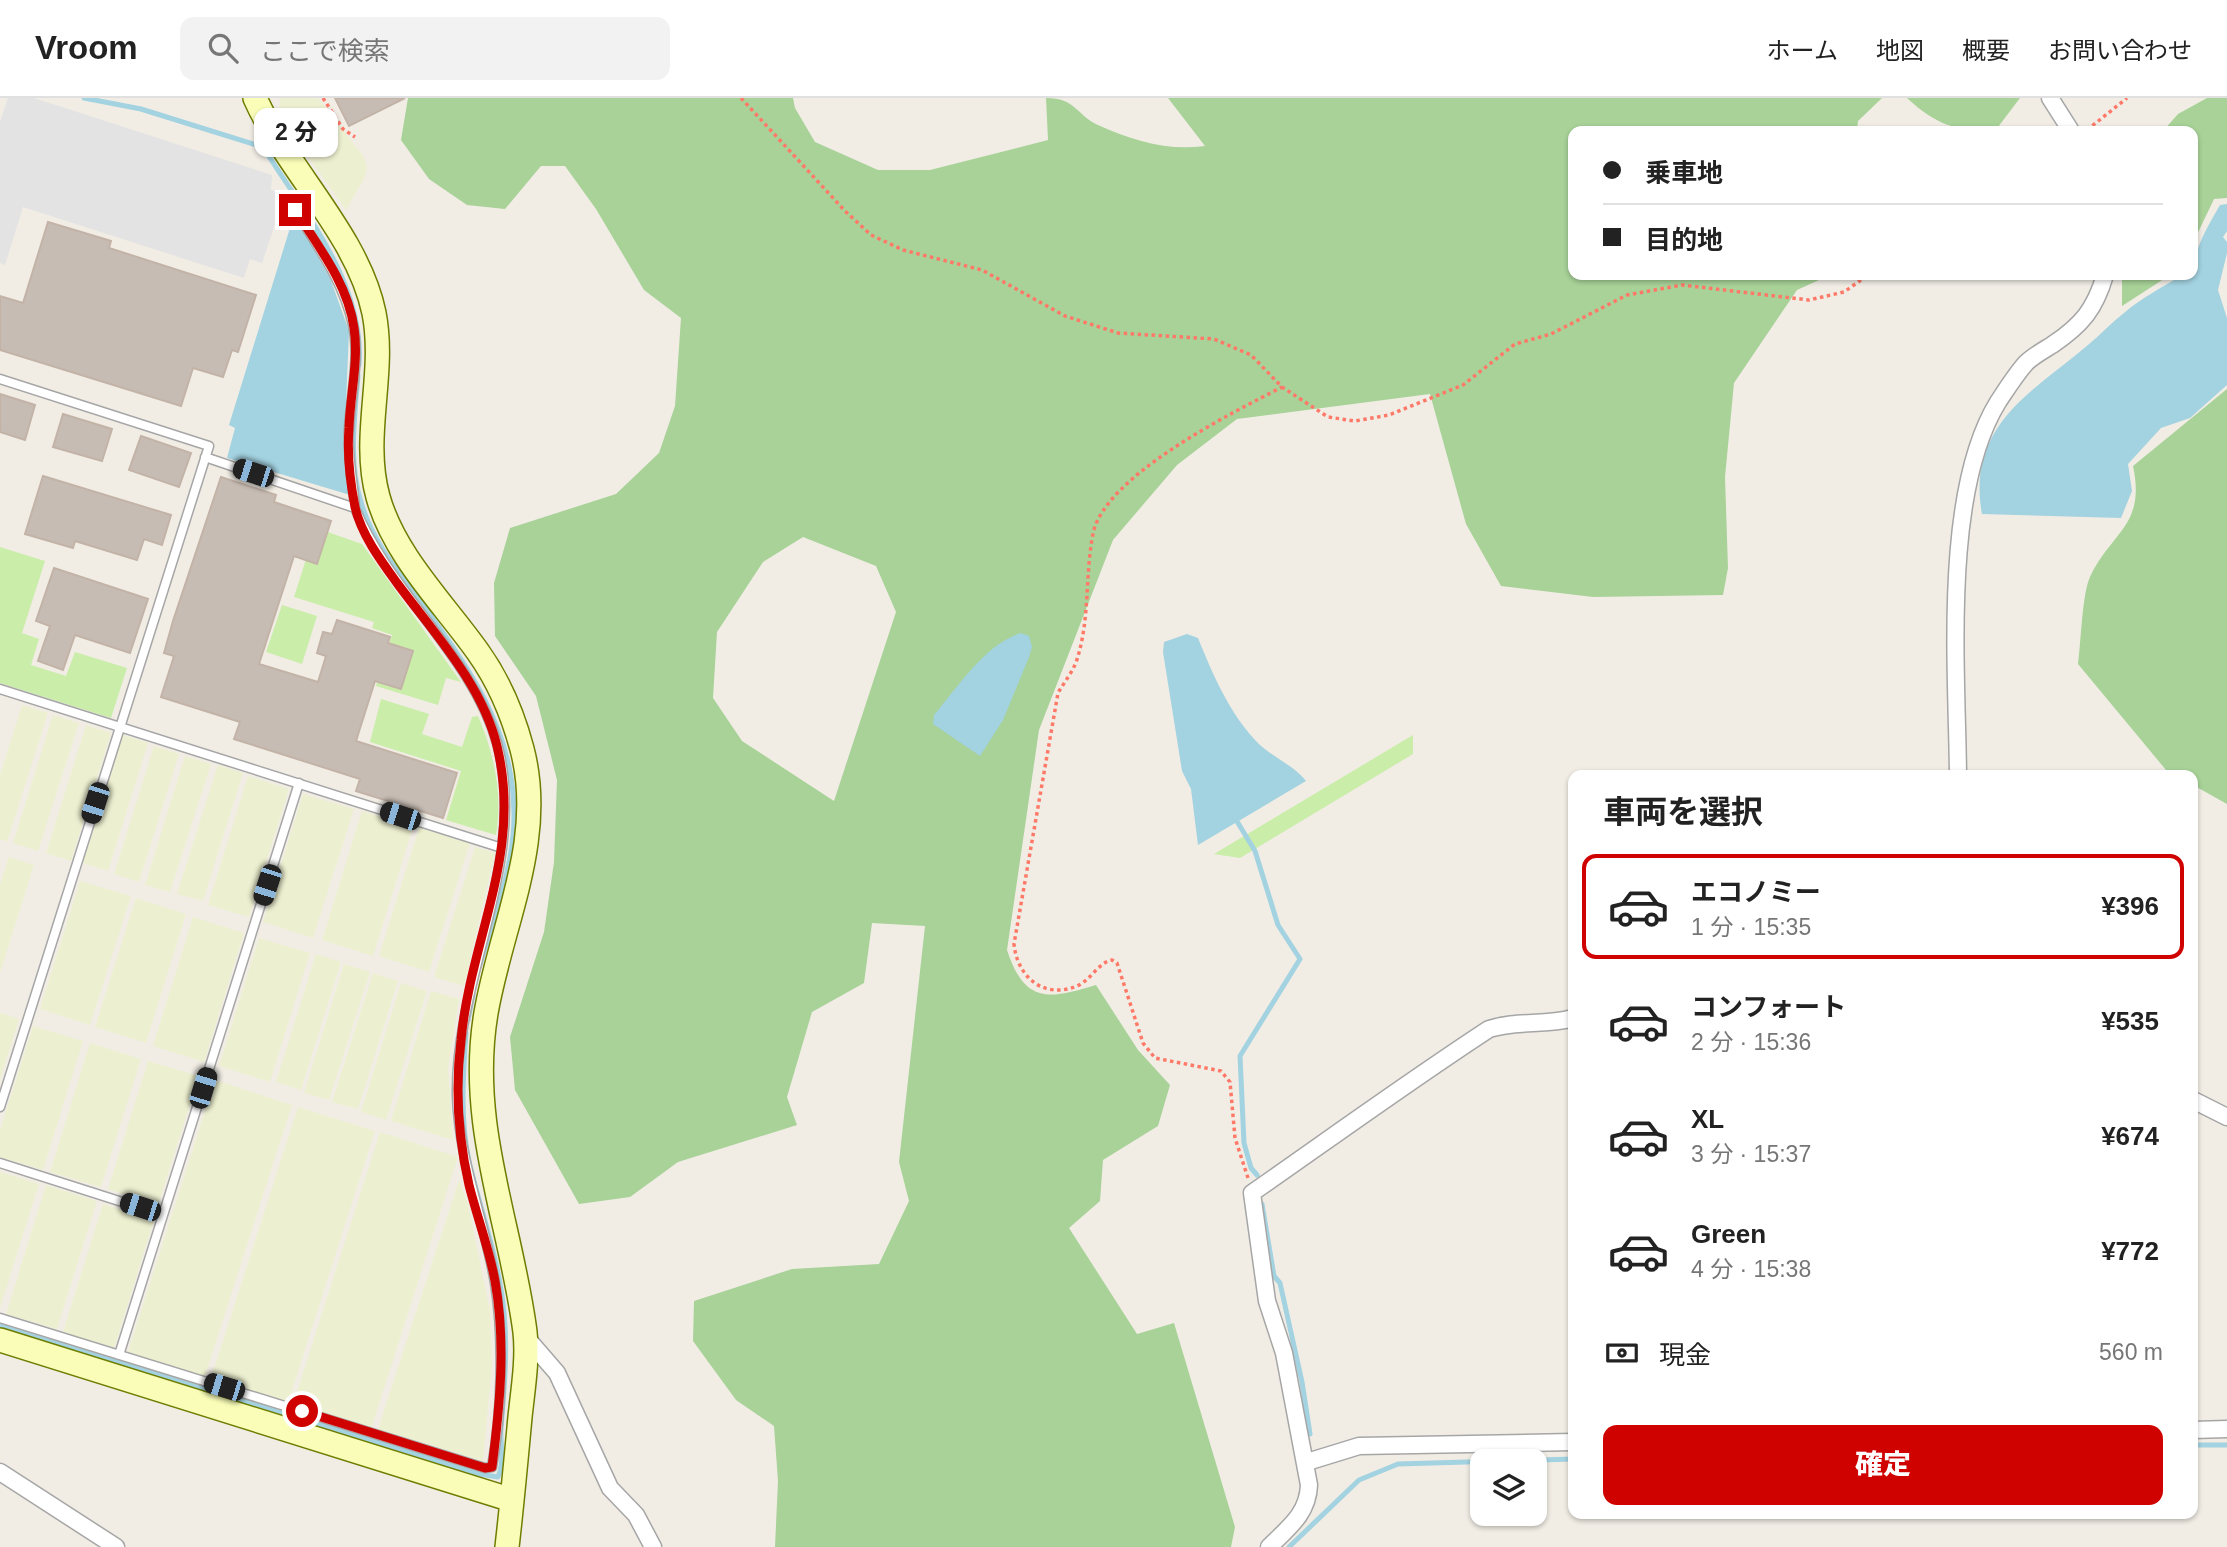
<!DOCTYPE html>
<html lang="ja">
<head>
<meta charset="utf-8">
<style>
  :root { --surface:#fff; --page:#f2f2f2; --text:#222; --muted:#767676; --line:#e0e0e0; --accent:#cf0200 }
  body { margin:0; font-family:Helvetica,"Noto Sans JP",sans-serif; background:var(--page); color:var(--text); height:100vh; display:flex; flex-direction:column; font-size:26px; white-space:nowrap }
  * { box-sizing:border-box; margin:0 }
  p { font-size:23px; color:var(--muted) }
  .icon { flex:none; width:38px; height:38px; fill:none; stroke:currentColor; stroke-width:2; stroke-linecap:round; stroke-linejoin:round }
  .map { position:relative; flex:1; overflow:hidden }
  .sheet { position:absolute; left:1568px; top:672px; width:630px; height:749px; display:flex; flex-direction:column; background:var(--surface); border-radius:14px; box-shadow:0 2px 5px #0004 }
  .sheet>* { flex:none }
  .top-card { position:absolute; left:1568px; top:28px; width:630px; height:154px; border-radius:14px; box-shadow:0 2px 5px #0004; display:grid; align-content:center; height:154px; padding:0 35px; background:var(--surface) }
  .buttons { position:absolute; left:1470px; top:1351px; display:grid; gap:14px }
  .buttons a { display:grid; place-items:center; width:77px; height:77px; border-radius:14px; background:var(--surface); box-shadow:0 2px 5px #0004; font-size:35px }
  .end { position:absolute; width:32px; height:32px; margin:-16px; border:9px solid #cf0200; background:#fff; box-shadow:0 0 0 4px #fff }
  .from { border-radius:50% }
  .bubble { position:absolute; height:49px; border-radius:14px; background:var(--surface); box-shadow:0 2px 5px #0004; font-size:23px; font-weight:800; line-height:49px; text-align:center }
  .car { position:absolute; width:21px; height:42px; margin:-21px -10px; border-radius:9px; box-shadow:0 0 5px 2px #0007; background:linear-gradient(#222 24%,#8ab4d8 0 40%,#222 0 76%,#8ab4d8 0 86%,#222 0) }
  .top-card b { display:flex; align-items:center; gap:24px; height:66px; font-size:26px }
  .top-card b+b { border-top:2px solid var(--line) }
  .top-card i { width:18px; height:18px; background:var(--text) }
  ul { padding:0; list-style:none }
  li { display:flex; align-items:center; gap:21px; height:105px; margin:0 14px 10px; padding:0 21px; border:4px solid transparent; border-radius:14px }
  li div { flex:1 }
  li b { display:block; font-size:26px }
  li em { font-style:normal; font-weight:800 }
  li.on { border-color:var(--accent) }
  li>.icon { width:63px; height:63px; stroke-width:1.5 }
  h2 { padding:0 35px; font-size:32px; line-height:84px }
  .pay { display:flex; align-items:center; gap:18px; height:77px; padding:0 35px; font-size:26px }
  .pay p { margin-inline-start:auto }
  .button { display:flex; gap:14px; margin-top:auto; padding:14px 35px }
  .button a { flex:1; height:80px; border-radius:14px; background:var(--accent); color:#fff; font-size:28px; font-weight:800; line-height:80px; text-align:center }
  header { display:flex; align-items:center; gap:42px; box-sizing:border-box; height:98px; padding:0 35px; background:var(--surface); border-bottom:2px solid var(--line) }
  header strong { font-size:33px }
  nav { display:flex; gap:38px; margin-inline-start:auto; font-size:24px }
  .search { width:490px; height:63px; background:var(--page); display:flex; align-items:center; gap:18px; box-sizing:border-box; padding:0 24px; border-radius:14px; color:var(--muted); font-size:26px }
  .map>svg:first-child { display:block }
</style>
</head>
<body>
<header>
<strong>Vroom</strong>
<div class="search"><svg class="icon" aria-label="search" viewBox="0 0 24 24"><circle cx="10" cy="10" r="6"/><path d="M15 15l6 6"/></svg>ここで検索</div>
<nav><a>ホーム</a><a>地図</a><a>概要</a><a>お問い合わせ</a></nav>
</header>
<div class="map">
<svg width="2227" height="1449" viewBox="0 0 2227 1449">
  <rect width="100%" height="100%" fill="#f1ede5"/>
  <path fill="#edf0d0" d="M280,0H318L364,59L367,70L364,81L346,112L279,18Z
    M22,607L48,615L7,744L0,741V677Z
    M53,617L79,625L38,753L13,745Z
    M86,627L111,635L71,763L46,755Z
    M123,637L148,645L108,773L83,765Z
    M154,648L179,656L139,784L114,776Z
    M185,658L211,666L170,794L145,787Z
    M218,667L243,675L203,803L177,796Z
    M248,678L289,691L249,819L208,807Z
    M303,696L354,711L313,840L263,824Z
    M362,713L413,729L373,858L322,842Z
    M419,730L470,745L429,874L379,858Z
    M475,749L495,755L464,888L434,879Z
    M9,759L34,767L0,875V786Z
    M80,783L131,798L90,927L40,911Z
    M136,800L186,816L146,945L95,929Z
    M193,819L244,835L204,964L153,948Z
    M259,840L310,855L270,984L219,968Z
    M316,856L341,864L301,992L276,984Z
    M344,866L370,874L329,1002L304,995Z
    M373,875L398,883L358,1011L332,1004Z
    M401,885L427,893L386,1022L361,1014Z
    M431,893L459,901L448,970L453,1042L391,1023Z
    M0,915L19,921L0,982Z
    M33,928L83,943L43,1072L0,1059V1032Z
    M90,945L141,961L101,1089L50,1074Z
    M148,963L199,978L158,1107L108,1091Z
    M215,982L292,1007L205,1278L128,1254Z
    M298,1009L375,1033L288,1305L211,1280Z
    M380,1034L458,1059L371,1331L293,1306Z
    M0,1074L39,1086L0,1210Z
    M459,1082L468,1106L490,1213L492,1267L483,1363L378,1331Z
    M46,1087L97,1103L57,1231L6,1216Z
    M103,1106L154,1122L114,1250L63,1234Z"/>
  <path fill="#caeda9" d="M316,430L362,446L461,584L446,580L438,607L376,588L392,537L372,530L374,524L294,499Z
    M0,449L45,463L22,535L39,541L31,567L66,578L75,554L127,570L111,620L0,585Z
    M282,507L317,518L302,566L266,554Z
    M381,601L429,616L422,636L462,649L472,619L478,618C494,655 503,696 496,737L446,722L461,673L370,644Z
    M1413,637V656L1240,760L1214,756Z"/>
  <path fill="#a8d298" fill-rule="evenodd" d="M408,0H793L795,10L815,44L878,72H930L1048,42L1046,0C1076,0 1075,16 1098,27C1133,43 1168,53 1205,48L1168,0H1882L1858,23L1857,33H1573V177H1830L1797,192L1734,285L1725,379L1728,470L1723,497L1593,499L1501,488L1466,426L1430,296L1237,321L1177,367L1113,442L1039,632L1007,852C1025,907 1049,901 1096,887L1138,952L1170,987L1158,1028L1103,1062L1100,1103L1069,1130L1137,1236L1174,1225L1235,1429L1231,1449H775L778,1383L774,1328L736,1302L693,1243L694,1203L792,1171L879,1166L909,1103L899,1064L925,828L872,825L864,885L812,914L787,999L797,1027L678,1064L630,1099L579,1106L515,992L510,939L544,834L554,764L557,682L536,598L495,538L494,485L510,430L616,396L659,355L675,308L681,220L644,192L596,111L565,68H541L505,111L467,107L429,81L401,42ZM803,439L876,468L896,514L834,703L742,643L713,600L717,534L763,464Z
    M1907,0H2020L1995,33C1956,33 1936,27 1907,0Z
    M2207,0H2227V100L2214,101L2193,145V33H2163L2178,16Z
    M2122,177H2170L2122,208Z
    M2227,291V706L2193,687V677H2175L2166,672L2078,566C2081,546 2082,496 2090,479C2111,434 2146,428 2133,368Z"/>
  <path fill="#e3e3e3" d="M8,0H34L272,77L271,92L285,96L262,165L250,161L244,180L23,109L5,167L0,165V24Z"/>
  <path fill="#a3d2e0" d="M2227,106V133L2223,139L2227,144V155L2218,192L2227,220V287L2190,320L2161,330L2128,366L2132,393L2121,420L1982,416C1966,328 2031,295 2088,247C2100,237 2111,225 2124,215C2141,200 2163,189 2182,177H2193C2193,152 2208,128 2220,107Z
    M294,117L330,180L349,233L345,329L350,397L227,360L235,330L229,327Z
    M1021,535L1029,538L1032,549L1029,559L1003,622L980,658L933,626L934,617C958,589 985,546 1021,535Z
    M1187,536L1198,540C1213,577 1229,614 1256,643C1271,659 1294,667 1306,683L1198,747L1191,691L1182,673L1163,554L1164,544Z"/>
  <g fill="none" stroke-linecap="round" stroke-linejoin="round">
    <path stroke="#a3d2e0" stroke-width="5" d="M84,0L141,11L263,49C304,115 365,185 359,267
      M358,277C355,319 348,363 361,404C371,439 392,466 414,495C464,563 515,629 514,718C514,768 494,819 480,867
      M1235,720L1255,753L1278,827L1300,861L1240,958L1244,1045L1251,1070L1257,1077
      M468,922L473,897
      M1262,1106L1274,1178L1280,1185L1302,1284L1310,1336
      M0,1228L479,1376L498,1379C505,1364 500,1347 501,1331C504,1292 508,1254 504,1214C499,1162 481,1114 469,1063C460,1022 463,977 466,935
      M2193,1347H2227
      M1289,1449L1359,1382L1398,1366L1573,1361"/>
  </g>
  <path fill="#c6bcb4" stroke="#c3b3a7" stroke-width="2" d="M335,0H405L349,28Z
    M48,124L111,143L109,150L256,197L238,254L232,252L223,279L193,270L181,308L0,252V198L23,205Z
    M0,296L35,307L25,342L0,334Z
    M63,316L112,331L102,363L53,349Z
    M141,338L191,355L179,389L129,372Z
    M43,378L171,417L162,447L144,441L137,462L75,443L73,450L25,436Z
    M221,379L276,397L274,404L331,423L317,466L294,458L259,566L318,584L326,558L317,555L323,534L332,536L337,522L390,539L388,545L413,553L401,591L375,583L356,643L457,675L443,720L356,693L360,681L234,641L240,624L161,599L174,558L164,555L173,523Z
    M54,470L148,501L130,555L75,537L63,572L38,563L50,528L36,523Z"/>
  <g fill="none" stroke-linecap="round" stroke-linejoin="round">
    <g stroke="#a6a6a6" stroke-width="11">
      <path id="lane" d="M295,112C318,149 344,184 353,227C360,260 351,297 349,330C347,357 353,383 355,410
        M0,281L209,348L0,1009
        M0,591L502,750
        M0,1065L163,1117
        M0,1220L485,1370L492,1369C502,1313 504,1241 495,1185C484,1121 459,1063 457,998C455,878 529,761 497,645C473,559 390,495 355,410L205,359
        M119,1257L299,685"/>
    </g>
    <g stroke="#a6a6a6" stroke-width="19">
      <path id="street" d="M2050,0L2071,33
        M1958,677C1957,571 1942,395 1998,304C2006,292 2016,276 2026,265C2033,258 2044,252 2052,247C2082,227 2095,211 2105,177
        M2193,1002L2227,1019
        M525,1238L557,1275L610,1390L636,1417L653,1449
        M2193,1332L2227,1331
        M1307,1364L1359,1348L1573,1344
        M0,1374L116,1449
        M1269,1449C1288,1430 1308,1416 1309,1387L1284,1255L1267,1203L1252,1095C1331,1040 1408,984 1489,931C1517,922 1545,928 1573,920"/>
    </g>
    <g stroke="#6e7d00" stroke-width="26">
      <path id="secondary" d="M255,0C287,72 358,137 374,215C386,276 361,338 378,399C394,457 444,506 478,554C498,582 513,617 522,651C546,742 501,827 486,915C467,1027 511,1125 525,1234C528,1261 523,1291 520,1319C516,1362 512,1406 507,1449
        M0,1242L512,1402"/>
    </g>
    <path stroke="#ff7968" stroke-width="3.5" stroke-dasharray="3.5 3.5" stroke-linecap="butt" d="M323,0L343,31L355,39
      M741,0L845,113L871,137L903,152L982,172L1065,218L1118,235L1214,241L1251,257L1282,289L1328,319L1355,323L1389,317L1463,287L1515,246L1551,236L1627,197L1682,187L1809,202L1844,194L1868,177
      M2087,32L2127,0
      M1248,1080L1235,1040L1230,984L1221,973L1155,960L1143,945L1117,865L1112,862C1099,864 1091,882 1077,888C1043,902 1017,878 1014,846L1058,595C1065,583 1075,571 1078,558C1090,518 1085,476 1093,436C1104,378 1232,315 1282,289"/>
    <use href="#lane" stroke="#fff" stroke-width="8"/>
    <use href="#street" stroke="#fff" stroke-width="16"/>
    <use href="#secondary" stroke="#f9fdb7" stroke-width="23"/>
  </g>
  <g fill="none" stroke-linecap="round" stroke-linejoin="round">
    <path stroke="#cf0200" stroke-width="9" d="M295,112C318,148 348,186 354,230C359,263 350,297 349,330C347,356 350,384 355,409C361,436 381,463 397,485C433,534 482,586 497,648C523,755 471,838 461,942C455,990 458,1039 469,1087C477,1119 489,1150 495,1183C506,1244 500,1308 492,1369L485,1370L302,1313"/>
  </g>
</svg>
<div class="buttons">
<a><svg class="icon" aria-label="layers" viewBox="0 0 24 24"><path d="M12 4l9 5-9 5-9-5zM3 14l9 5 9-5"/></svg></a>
</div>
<i class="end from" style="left:302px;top:1313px"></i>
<i class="end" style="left:295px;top:112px"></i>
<div class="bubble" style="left:254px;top:10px;width:84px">2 分</div>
<i class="car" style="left:253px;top:375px;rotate:288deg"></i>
<i class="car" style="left:95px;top:705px;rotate:198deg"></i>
<i class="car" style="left:400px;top:718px;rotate:288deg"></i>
<i class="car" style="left:267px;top:787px;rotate:198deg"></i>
<i class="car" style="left:203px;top:990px;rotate:17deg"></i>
<i class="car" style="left:140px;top:1109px;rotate:288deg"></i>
<i class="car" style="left:224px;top:1289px;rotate:287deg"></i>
<div class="top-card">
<b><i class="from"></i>乗車地</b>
<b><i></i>目的地</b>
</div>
<section class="sheet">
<h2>車両を選択</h2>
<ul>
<li class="on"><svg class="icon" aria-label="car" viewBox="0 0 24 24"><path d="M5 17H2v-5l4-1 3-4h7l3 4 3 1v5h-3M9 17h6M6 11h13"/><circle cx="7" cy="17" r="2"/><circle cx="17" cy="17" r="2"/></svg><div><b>エコノミー</b><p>1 分 · 15:35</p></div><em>¥396</em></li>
<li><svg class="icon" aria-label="car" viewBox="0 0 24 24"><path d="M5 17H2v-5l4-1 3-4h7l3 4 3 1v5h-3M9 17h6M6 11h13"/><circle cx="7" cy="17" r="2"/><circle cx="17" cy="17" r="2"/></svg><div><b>コンフォート</b><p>2 分 · 15:36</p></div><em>¥535</em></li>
<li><svg class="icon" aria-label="car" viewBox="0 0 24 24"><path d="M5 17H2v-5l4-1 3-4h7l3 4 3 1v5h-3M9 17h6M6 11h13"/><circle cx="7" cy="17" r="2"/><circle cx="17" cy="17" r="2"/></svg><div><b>XL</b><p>3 分 · 15:37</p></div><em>¥674</em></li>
<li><svg class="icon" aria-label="car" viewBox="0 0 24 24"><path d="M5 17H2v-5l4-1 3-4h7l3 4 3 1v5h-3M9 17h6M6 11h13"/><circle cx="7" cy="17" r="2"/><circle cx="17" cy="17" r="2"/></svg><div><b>Green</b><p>4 分 · 15:38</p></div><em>¥772</em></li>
</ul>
<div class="pay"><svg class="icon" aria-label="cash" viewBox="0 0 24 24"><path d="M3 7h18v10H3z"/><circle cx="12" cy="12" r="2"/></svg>現金<p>560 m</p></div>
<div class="button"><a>確定</a></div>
</section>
</div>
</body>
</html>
